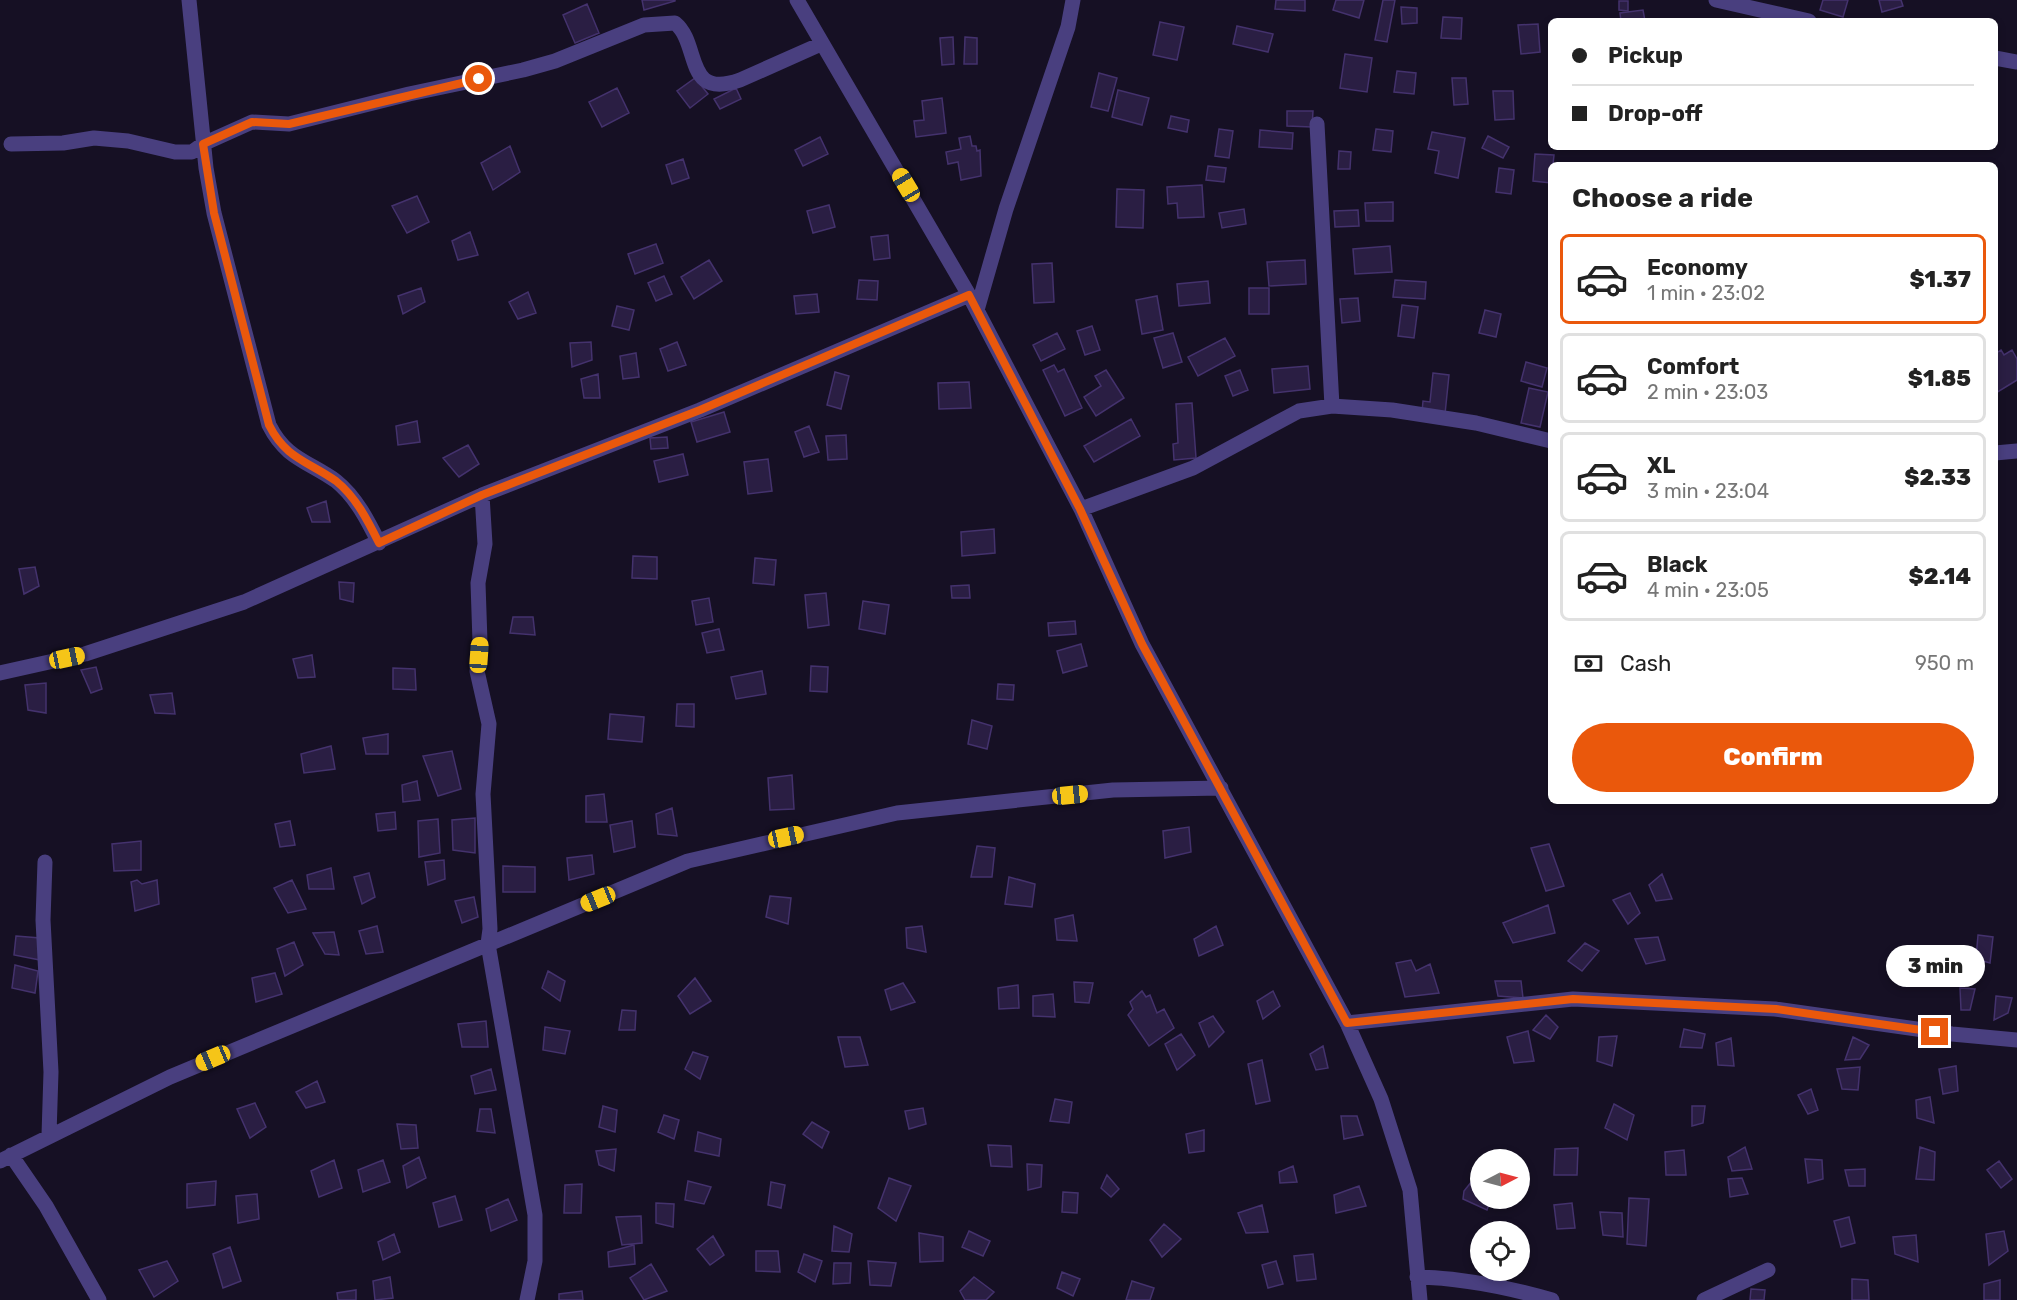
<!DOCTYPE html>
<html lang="en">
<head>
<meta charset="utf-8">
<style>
  :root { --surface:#fff; --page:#f6f6f6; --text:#222; --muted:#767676; --line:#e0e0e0; --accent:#ea580c }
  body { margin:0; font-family:Rubik,sans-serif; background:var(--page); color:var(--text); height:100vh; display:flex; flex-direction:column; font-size:22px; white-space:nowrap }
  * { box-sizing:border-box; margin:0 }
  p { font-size:20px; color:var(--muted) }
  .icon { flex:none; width:33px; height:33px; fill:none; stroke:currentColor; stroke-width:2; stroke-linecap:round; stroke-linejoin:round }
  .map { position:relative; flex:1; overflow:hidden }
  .sheet { position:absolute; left:1548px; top:162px; width:450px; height:642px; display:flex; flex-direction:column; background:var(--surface); border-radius:9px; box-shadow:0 3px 9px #0003 }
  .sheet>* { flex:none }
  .banner { position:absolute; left:1548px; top:18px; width:450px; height:132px; border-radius:9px; box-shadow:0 3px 9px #0003; display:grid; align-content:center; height:132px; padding:0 24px; background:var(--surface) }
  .needle { width:39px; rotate:84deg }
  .controls { position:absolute; left:1470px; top:1149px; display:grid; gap:12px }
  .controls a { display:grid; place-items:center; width:60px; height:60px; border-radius:50%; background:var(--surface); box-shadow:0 3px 9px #0003; font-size:30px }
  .end { position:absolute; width:27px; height:27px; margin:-14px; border:8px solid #ea580c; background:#fff; box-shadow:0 0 0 3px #fff }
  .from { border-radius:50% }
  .bubble { position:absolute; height:42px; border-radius:21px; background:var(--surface); box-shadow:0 3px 9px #0003; font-size:20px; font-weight:800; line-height:42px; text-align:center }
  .car { position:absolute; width:18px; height:36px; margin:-18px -9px; border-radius:8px; box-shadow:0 0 4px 2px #0007; background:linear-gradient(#f5c518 24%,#345 0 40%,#f5c518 0 76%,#345 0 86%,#f5c518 0) }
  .banner b { display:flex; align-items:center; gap:21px; height:57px; font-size:22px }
  .banner b+b { border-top:2px solid var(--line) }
  .banner i { width:15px; height:15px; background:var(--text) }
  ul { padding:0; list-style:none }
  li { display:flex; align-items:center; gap:18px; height:90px; margin:0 12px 9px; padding:0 12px; border:3px solid var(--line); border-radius:9px }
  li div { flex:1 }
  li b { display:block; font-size:22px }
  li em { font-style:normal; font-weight:800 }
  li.current { border-color:var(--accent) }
  li>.icon { width:54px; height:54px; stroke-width:1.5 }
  h2 { padding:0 24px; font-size:27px; line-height:72px }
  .pay { display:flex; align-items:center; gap:15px; height:66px; padding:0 24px; font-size:22px }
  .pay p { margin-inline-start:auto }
  .cta { display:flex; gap:12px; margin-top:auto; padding:12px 24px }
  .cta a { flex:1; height:69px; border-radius:36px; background:var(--accent); color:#fff; font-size:24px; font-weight:800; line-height:69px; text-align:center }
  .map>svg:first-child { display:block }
</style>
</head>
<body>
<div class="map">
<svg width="2017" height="1300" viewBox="0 0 2017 1300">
  <rect width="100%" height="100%" fill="#161024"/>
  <path fill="#2a1e43" stroke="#44326d" stroke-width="1.5" d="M642,0H675V1L644,10Z
    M1276,0H1305V11L1275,9Z
    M1336,0H1364L1359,18L1333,10Z
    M1383,0H1395L1387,42L1375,40Z
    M1823,0H1848L1843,17L1820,10Z
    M1879,0H1901L1903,6L1882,12Z
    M1619,1H1628V11L1619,10Z
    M587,4L599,33L575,43L563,15Z
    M1401,7L1417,8V23L1402,24Z
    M1643,10L1645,21H1621L1620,13Z
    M1443,17L1462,18L1461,39L1441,38Z
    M1160,22L1184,27L1177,60L1153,55Z
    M1538,24L1540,52L1521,54L1518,25Z
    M1237,26L1273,34L1268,52L1233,44Z
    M953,37L954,64L942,65L940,38Z
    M965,37L977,38V64H964Z
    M1345,54L1372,58L1367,92L1340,88Z
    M1397,71L1416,73L1414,94L1394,92Z
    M1099,73L1117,78L1108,111L1091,107Z
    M695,78L708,94L690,108L677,91Z
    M1452,78H1466L1468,104L1454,105Z
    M617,88L629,113L602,127L589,102Z
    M736,88L741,99L720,109L714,99Z
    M1118,90L1149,98L1142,125L1112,117Z
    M1493,91H1513L1514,119L1495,120Z
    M942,98L946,133L916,137L914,121L924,120L922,101Z
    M1287,111H1313L1312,127L1287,126Z
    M1171,116L1189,120L1187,132L1168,128Z
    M1219,129L1233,131L1229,158L1215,156Z
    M1376,129L1393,131L1391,152L1373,150Z
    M1260,130L1293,133L1292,149L1259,147Z
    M1432,132L1465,138L1458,178L1435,173L1439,151L1428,149Z
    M970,136L972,146H976L977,151L980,150L981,176L961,180L958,162L948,164L946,152L961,149L959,138Z
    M1488,136L1509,147L1503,158L1482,148Z
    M820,137L828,154L803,166L795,150Z
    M510,146L520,172L493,190L481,163Z
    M1339,151L1351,152L1350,169H1338Z
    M1535,154L1554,155L1551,183L1533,181Z
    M683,159L689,178L672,184L666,165Z
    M1208,166L1226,168L1224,182L1206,180Z
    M1499,168L1514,170L1511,194L1496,192Z
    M1202,185L1204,217L1178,218L1177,203L1168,204L1167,187Z
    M1117,189L1144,190L1143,228L1116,227Z
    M417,196L429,222L407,233L392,206Z
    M1393,202V221H1366L1365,203Z
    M829,205L835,227L813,233L807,211Z
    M1244,209L1246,224L1222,228L1219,213Z
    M1358,210L1359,226L1335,227L1334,211Z
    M470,232L478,255L458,260L452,241Z
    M888,235L890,258L874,260L871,237Z
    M656,244L663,263L635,274L628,254Z
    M1390,246L1392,272L1355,274L1353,249Z
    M709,260L722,281L694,299L681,277Z
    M1305,260L1306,284L1269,286L1267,262Z
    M1052,263L1054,302L1034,303L1032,264Z
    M664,276L672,294L656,301L648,283Z
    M859,280L878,281L877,300L857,299Z
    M1395,280L1426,282L1425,299L1393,297Z
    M1208,281L1210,303L1179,306L1177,284Z
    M421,288L425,302L403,314L398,296Z
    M1249,288H1269V314H1249Z
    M528,292L536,313L518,319L509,302Z
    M817,294L819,312L796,314L794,296Z
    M1157,296L1163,330L1142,334L1136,300Z
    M1358,298L1360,321L1342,323L1340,299Z
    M1402,305L1418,307L1414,338L1398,336Z
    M617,306L634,310L629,330L612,326Z
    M1485,310L1501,314L1496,337L1479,333Z
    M1092,326L1100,350L1085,355L1077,331Z
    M1057,333L1065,349L1041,361L1033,345Z
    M1173,333L1182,362L1163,368L1154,338Z
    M1225,338L1235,356L1198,376L1188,357Z
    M591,342L592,360L572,367L570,343Z
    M677,342L686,365L668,371L660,349Z
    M2001,350L2004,355L2012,350L2017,359V380L1996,393L1995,354Z
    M636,353L639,377L623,379L620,356Z
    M1526,362L1547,368L1542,387L1521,381Z
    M1054,365L1058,372L1064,369L1082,408L1065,416L1043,370Z
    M1308,366L1310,389L1274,393L1272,369Z
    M1106,370L1124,398L1096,416L1084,397L1101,386L1095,376Z
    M1240,370L1248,390L1233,396L1225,376Z
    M835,372L849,376L841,409L827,405Z
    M1433,373L1449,375L1445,414L1422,412L1423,401L1430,402Z
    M598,374L600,398H584L581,379Z
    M969,382L971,408L939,409L938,383Z
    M1529,388L1548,392L1540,427L1521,423Z
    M1192,403L1196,458L1174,460L1173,444L1178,443L1176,404Z
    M724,412L730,432L697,442L691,422Z
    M1131,419L1140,436L1094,462L1084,446Z
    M417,421L420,442L398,445L396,426Z
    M809,426L819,452L804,457L795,432Z
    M846,435L847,459L828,460L826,436Z
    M667,437L668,448L651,449L650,438Z
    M468,445L479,464L459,477L443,458Z
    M683,454L688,475L659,482L654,461Z
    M768,459L772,491L748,494L744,462Z
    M326,501L330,522H312L307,508Z
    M994,529L995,553L962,556L961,532Z
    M633,556L657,557V579L632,578Z
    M755,558L776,560L774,585L753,583Z
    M35,567L39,586L24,594L19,569Z
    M339,582L354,583L353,602L340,599Z
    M969,585L970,598H952L951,586Z
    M826,593L829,625L808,628L805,595Z
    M709,598L713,622L696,625L692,601Z
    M863,601L889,605L885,634L859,629Z
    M513,617H533L535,635L510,633Z
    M1075,621L1076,634L1049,636L1048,623Z
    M719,629L724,650L707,653L702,633Z
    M1081,644L1087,666L1063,673L1057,651Z
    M312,655L315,677L298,678L293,659Z
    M811,666L828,667L827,692L810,691Z
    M96,667L102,689L91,693L81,670Z
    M393,668L415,669L416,690L393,689Z
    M762,671L766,694L736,699L731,677Z
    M46,683V713L28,710L25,685Z
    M998,684L1014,685L1013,700L997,699Z
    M172,693L175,714L155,713L150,695Z
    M677,704H694V727L676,726Z
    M610,714L644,717L642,742L608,739Z
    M972,720L992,726L987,749L968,744Z
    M388,734V754H366L363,738Z
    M331,746L335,769L304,773L301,754Z
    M452,751L461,789L438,796L423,756Z
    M792,775L794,809L770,810L768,778Z
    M417,781L420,800L403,802L402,785Z
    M604,794L607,822H586V796Z
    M672,808L677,836L658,834L656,814Z
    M395,812L396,829L378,831L376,814Z
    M475,818V853L453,850L452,820Z
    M438,819L440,853L419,857L418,821Z
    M290,821L295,845L280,847L275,824Z
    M632,821L635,847L614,852L610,825Z
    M1189,827L1191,852L1165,858L1163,831Z
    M141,841V870L114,871L112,844Z
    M1549,844L1564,886L1546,891L1531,848Z
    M977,846L995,848L992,877H971Z
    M592,855L594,874L569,880L567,858Z
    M444,860L445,879L428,885L425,862Z
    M503,866L535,867V892H503Z
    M331,868L334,889H309L307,875Z
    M369,873L375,897L362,904L354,877Z
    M1662,874L1672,899L1656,901L1649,885Z
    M1009,877L1035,884L1032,907L1005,904Z
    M137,880L142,884L157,880L159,904L135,911L131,882Z
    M292,880L306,909L288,913L274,888Z
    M1630,893L1640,913L1628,924L1613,900Z
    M770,896L791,898L788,924L766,917Z
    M474,897L478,917L462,923L455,901Z
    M1548,905L1555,933L1513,943L1503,923Z
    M1073,915L1077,941L1057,940L1055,919Z
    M377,926L383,952L366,954L359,931Z
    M922,926L926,952L907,948L906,928Z
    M1216,926L1223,945L1199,956L1194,939Z
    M334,932L339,955L325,954L313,933Z
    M1978,935L1993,937L1990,963L1976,959Z
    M16,936L40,938V960L14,955Z
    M1658,937L1665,960L1646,964L1635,939Z
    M294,942L303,965L285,976L277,949Z
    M1585,943L1599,951L1582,971L1568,961Z
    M1411,960L1416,971L1430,964L1439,993L1405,997L1396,963Z
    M15,965L38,971L35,993L12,988Z
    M548,971L565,981L560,1001L542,988Z
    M275,973L282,994L256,1002L252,978Z
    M695,978L711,1001L690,1014L678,996Z
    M1495,981H1521L1523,998L1498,996Z
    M1074,982L1093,983L1089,1003L1075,1002Z
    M903,983L915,1002L891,1010L885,990Z
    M1018,985L1019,1008L999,1009L998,988Z
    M1960,988L1975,989L1970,1010H1961Z
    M1142,991L1146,997L1150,995L1157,1013L1164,1009L1174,1028L1149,1046L1128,1015L1133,1009L1130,1002Z
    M1273,991L1280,1006L1263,1019L1257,1001Z
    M1053,994L1055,1017L1033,1016V996Z
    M1996,996L2012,998L2008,1013L1994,1020Z
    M622,1010L636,1011L635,1030H619Z
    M1546,1015L1558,1027L1550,1039L1533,1030Z
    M1213,1016L1224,1032L1209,1047L1199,1023Z
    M486,1021L488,1047H462L458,1024Z
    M545,1027L570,1031L565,1054L543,1050Z
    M1684,1029L1705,1034L1702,1048L1680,1047Z
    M1528,1031L1534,1061L1514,1063L1507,1037Z
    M1181,1034L1195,1055L1177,1070L1165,1044Z
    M1617,1036L1612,1066L1597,1061L1599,1037Z
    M838,1037H860L868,1065L845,1067Z
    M1853,1037L1869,1045L1860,1059L1845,1060Z
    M1731,1038L1734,1066L1718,1065L1716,1043Z
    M1323,1046L1328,1068L1316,1070L1310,1054Z
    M693,1052L708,1057L700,1079L685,1069Z
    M1262,1060L1270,1101L1256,1104L1248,1064Z
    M1956,1066L1958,1091L1943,1094L1939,1069Z
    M1860,1067L1858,1090L1842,1089L1837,1069Z
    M491,1069L496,1090L475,1094L471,1076Z
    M317,1081L325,1102L306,1108L296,1092Z
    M1811,1089L1818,1110L1808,1114L1798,1095Z
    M1930,1097L1934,1123L1917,1118L1916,1100Z
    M1055,1099L1072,1102L1069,1123L1050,1121Z
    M255,1103L266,1127L250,1138L237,1109Z
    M1614,1104L1634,1115L1627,1140L1605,1128Z
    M603,1106L617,1110L615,1132L599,1127Z
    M1692,1106H1705L1703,1123L1692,1126Z
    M923,1108L926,1124L909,1129L905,1111Z
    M480,1109H491L495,1133L477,1131Z
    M664,1115L679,1120L674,1139L658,1132Z
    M1341,1116H1357L1363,1135L1344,1139Z
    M812,1122L829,1132L822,1148L803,1134Z
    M397,1124L416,1125L418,1148L401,1149Z
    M1204,1130V1151L1189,1153L1186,1134Z
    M698,1132L721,1139L719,1156L695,1151Z
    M988,1145L1011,1146L1012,1167L991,1166Z
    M1745,1147L1752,1169L1732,1171L1728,1157Z
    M1920,1147L1935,1152L1934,1180L1916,1179Z
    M1578,1148L1577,1175H1554L1555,1149Z
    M616,1149L614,1171L599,1165L596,1151Z
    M1684,1150L1686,1175H1666L1665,1152Z
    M419,1157L426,1178L407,1188L403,1166Z
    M1805,1159L1822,1160L1823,1179L1808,1183Z
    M334,1160L342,1188L319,1197L311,1171Z
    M383,1160L390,1182L363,1192L358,1170Z
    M1999,1161L2012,1179L2001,1188L1987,1170Z
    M1027,1164L1042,1165L1041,1187L1028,1190Z
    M1293,1166L1297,1182L1280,1183L1279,1172Z
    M1865,1169V1186H1849L1845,1170Z
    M1107,1175L1119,1189L1111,1197L1101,1188Z
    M889,1178L911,1186L896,1221L878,1208Z
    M1742,1178L1748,1194L1730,1197L1728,1179Z
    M216,1181L215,1205L187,1208V1184Z
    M688,1181L711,1187L704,1204L685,1200Z
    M1472,1181L1480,1186V1198H1491L1487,1210L1463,1199L1464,1191Z
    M771,1182L785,1185L781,1208L768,1205Z
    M582,1184L581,1213H564L565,1185Z
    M1359,1186L1366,1206L1336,1213L1334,1195Z
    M1063,1192L1078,1193L1077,1213L1062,1212Z
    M257,1194L259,1219L238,1223L236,1196Z
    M455,1196L462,1220L439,1227L433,1203Z
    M1629,1198L1649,1199L1646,1246L1627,1244Z
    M508,1199L517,1220L491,1231L486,1209Z
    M656,1203L674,1204L673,1227L656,1223Z
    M1572,1203L1575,1228L1557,1229L1554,1205Z
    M1262,1205L1268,1232L1246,1233L1238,1213Z
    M1600,1212L1622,1213L1623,1237L1603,1235Z
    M641,1216L642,1243L622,1245L616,1217Z
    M1849,1217L1855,1243L1841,1247L1834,1221Z
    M1164,1224L1181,1239L1162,1257L1150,1240Z
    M834,1226L852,1234L849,1252L832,1251Z
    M969,1231L990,1241L983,1256L962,1247Z
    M2004,1231L2008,1251L1989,1265L1986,1234Z
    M919,1233L943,1237V1261L920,1262Z
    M394,1234L400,1252L383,1260L378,1242Z
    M1916,1235L1918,1262L1895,1254L1893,1237Z
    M713,1236L724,1255L710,1265L697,1249Z
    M634,1245L635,1264L609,1267L608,1252Z
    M230,1247L241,1281L223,1288L213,1254Z
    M756,1251H778L780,1272L756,1271Z
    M804,1254L822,1261L815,1282L798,1272Z
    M1313,1254L1316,1279L1297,1281L1294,1256Z
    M167,1261L178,1281L154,1297L139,1270Z
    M868,1261L896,1263L891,1286L870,1285Z
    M1276,1261L1283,1284L1268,1288L1262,1265Z
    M834,1263H851L850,1283L833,1284Z
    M651,1264L667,1291L644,1300L630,1278Z
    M1062,1272L1080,1279L1073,1296L1057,1288Z
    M390,1277L393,1298L375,1300L373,1281Z
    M974,1277L994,1292L986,1300H965L960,1291Z
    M1852,1279L1868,1280L1869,1300H1852Z
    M2000,1280V1300H1984V1284Z
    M1132,1281L1154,1288L1150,1300H1126Z
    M1751,1289L1765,1290L1764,1300H1750Z
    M356,1290V1300H338L337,1293Z
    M582,1291L583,1300H559V1294Z"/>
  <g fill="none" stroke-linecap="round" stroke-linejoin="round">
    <path stroke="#493f7f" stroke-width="15" d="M189,0L206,168L214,213L269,425C286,459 308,461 336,481C356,497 368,521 379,543
      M797,0L969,295L1081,509L1142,644L1347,1023L1381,1099L1410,1190L1420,1300
      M1716,0L1809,21
      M1995,58L2017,62
      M1317,124L1332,406
      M11,144L63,143L94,138L128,141L175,152H192L203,144L252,122L289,124L409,94L523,70L555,61L644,25L675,23C701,44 683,100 740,80L821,44
      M977,310L1006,209L1068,27L1073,0
      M1995,453L2017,451
      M482,495L485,544L478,583L480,642L477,671L489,724L483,794L490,929L488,944L535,1215V1261L527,1300
      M1081,509L1193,468L1299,411L1332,406L1392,410L1476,423L1551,441
      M0,673L85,654L244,602L482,495L700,410L969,295
      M45,862L43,920L51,1072L49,1135
      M1347,1023L1573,999L1775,1009L1952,1034L2017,1040
      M11,1155L46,1206L99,1300
      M0,1161L170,1077L688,861L897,813L1113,790L1221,788
      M1417,1277C1464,1278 1507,1287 1552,1300
      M1704,1300L1768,1270"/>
  </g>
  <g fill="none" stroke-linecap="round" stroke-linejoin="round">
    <path stroke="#ea580c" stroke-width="8" d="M479,79L289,124L252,122L203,144L214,213L269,425C286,459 308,461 336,481C356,497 368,521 379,543L482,495L700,410L969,295L1080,509L1142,644L1347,1023L1573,999L1776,1009L1935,1032"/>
  </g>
</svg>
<div class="controls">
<a><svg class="needle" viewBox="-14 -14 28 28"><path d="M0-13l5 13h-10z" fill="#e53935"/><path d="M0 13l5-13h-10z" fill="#767676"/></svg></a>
<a><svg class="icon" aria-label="locate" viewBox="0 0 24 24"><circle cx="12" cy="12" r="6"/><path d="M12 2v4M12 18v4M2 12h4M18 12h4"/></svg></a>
</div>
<i class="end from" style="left:479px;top:79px"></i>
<i class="end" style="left:1935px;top:1032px"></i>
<div class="bubble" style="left:1886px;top:945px;width:99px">3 min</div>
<i class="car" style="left:906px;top:185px;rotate:329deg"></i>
<i class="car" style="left:479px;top:655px;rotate:4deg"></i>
<i class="car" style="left:67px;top:658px;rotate:78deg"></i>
<i class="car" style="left:1070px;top:795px;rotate:84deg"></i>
<i class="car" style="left:786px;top:837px;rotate:78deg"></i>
<i class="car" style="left:598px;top:899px;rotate:248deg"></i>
<i class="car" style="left:213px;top:1058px;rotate:247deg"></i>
<div class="banner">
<b><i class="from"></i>Pickup</b>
<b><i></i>Drop-off</b>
</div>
<section class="sheet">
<h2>Choose a ride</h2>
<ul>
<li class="current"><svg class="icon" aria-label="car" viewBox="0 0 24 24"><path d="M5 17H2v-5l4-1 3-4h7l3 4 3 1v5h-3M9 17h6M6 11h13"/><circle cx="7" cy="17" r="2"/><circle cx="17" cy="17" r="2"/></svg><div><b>Economy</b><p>1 min · 23:02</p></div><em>$1.37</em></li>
<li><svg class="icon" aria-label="car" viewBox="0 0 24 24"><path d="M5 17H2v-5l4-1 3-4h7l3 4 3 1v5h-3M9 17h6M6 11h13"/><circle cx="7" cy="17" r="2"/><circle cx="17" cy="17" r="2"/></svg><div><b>Comfort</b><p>2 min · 23:03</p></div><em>$1.85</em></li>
<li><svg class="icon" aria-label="car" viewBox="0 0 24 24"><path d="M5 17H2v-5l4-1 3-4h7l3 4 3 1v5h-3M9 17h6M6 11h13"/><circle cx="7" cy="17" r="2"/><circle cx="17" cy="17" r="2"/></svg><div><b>XL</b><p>3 min · 23:04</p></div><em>$2.33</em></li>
<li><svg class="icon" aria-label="car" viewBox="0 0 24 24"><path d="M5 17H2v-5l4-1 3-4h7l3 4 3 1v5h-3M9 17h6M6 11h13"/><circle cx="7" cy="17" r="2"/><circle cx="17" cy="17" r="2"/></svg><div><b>Black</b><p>4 min · 23:05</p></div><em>$2.14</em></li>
</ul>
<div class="pay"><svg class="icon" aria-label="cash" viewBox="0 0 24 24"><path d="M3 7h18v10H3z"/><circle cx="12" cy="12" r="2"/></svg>Cash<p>950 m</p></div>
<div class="cta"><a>Confirm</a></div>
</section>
</div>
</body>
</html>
